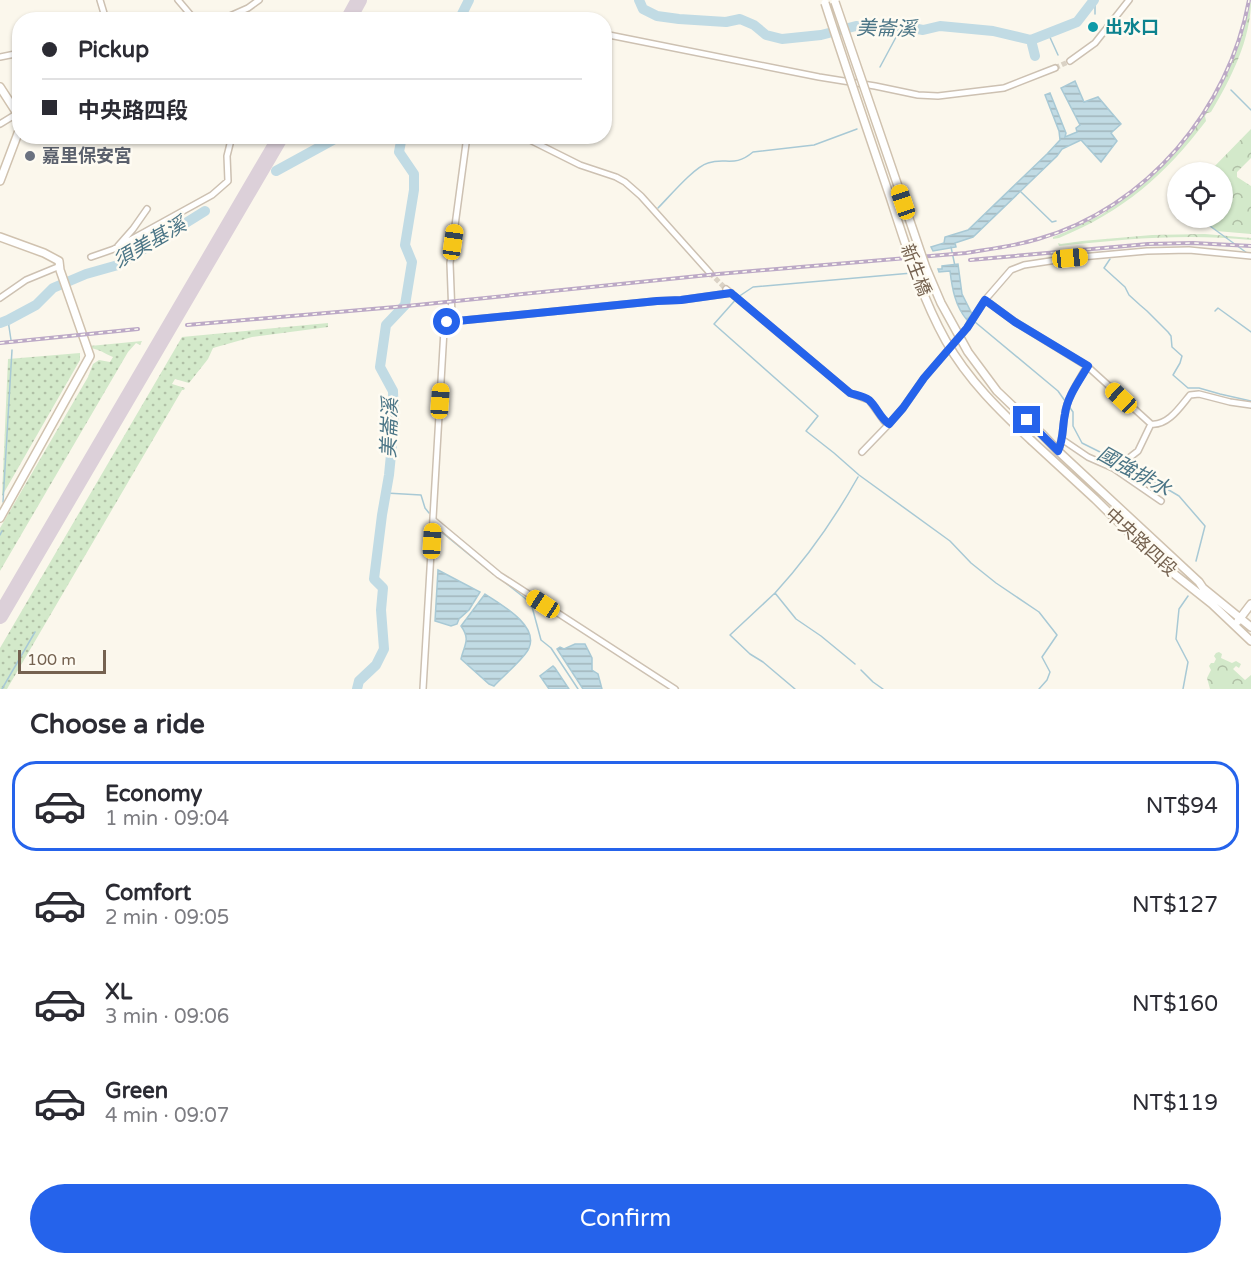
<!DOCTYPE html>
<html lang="en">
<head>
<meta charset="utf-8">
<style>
  :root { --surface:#fff; --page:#f7f7f7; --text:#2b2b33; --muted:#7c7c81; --line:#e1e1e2; --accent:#2563eb }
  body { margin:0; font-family:"Varela Round","Noto Sans TC",sans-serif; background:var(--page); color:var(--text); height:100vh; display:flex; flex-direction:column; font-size:22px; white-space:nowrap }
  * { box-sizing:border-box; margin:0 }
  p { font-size:20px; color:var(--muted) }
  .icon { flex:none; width:33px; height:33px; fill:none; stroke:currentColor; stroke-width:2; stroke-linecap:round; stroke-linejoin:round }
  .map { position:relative; height:689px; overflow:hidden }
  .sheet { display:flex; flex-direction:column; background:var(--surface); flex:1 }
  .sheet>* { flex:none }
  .hud { position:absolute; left:12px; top:12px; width:600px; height:132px; border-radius:24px; box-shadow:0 2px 4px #0004; display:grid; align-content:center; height:132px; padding:0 30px; background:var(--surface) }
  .buttons { position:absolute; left:1167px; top:162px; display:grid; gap:12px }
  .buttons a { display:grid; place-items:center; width:66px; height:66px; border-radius:50%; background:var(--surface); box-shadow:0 2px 4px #0004; font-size:30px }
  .scale { position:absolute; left:18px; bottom:15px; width:88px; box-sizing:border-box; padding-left:6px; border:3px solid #756250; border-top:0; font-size:16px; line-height:21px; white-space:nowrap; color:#756250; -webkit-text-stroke:4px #fefbf2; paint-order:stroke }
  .end { position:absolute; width:27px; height:27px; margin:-14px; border:8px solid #2563eb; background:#fff; box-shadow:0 0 0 3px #fff }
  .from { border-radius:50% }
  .car { position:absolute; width:18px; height:36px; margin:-18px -9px; border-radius:8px; box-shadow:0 0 4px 2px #0007; background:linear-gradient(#f5c518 24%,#345 0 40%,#f5c518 0 76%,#345 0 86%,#f5c518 0) }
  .hud b { display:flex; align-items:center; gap:21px; height:57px; font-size:22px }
  .hud b+b { border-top:2px solid var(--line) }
  .hud i { width:15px; height:15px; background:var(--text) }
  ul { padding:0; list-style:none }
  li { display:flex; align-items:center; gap:18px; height:90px; margin:0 12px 9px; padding:0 18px; border:3px solid transparent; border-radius:24px }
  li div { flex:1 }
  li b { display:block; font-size:22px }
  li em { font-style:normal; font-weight:600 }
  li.current { border-color:var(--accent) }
  li>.icon { width:54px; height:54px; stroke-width:1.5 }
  h2 { padding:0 30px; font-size:27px; line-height:72px }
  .action { display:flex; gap:12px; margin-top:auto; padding:12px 30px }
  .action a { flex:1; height:69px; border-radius:36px; background:var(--accent); color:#fff; font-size:24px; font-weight:600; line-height:69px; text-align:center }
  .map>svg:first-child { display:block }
</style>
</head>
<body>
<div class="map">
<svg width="1251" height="689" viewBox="0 0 1251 689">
  <defs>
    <pattern id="grass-dots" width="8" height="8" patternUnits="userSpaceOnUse" patternTransform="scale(1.5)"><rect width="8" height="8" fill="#d3e9ca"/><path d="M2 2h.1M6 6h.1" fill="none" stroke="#b0c0a6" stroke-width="1.8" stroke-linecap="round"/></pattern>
    <pattern id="forest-crowns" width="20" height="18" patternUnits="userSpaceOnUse" patternTransform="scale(1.5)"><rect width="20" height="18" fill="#d3e9ca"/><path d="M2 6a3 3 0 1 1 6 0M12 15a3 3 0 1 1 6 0" fill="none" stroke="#b0c0a6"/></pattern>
    <pattern id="water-rules" width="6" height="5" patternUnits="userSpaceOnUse" patternTransform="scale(1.5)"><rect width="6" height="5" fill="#c1dbe4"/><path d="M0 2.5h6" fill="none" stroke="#a1b5bb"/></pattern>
  </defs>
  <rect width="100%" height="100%" fill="#fbf7ec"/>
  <path fill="url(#grass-dots)" d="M328,323V327L252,337L213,348L208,359L189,383L175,379L172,384L185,388L184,390H182L7,689H0V648L182,337Z
    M142,341L140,345L136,343L128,352L0,571V528L88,377L93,364L99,360L110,362L113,357C103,353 102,350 90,348V346Z
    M80,353V360L2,496L8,359Z"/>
  <path fill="url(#forest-crowns)" d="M1251,0C1251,39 1231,79 1211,112L1207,113L1205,116L1206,121C1164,176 1124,211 1059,238L1053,239V237C1062,234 1069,230 1078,226C1085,222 1092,219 1099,216C1108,211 1116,203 1125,197C1194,146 1233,83 1251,0Z
    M1251,129V158L1237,172V177L1251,186V234L1216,231L1198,218H1222V172H1209Z
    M1152,235L1205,234L1251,238V240C1187,233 1123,239 1059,246L1058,243L1061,244L1082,241Z
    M1219,652L1222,654L1221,658L1232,663L1236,661L1241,664L1239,668L1236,666L1233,669L1245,680L1251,675V689H1210L1207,678L1211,670L1209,666L1211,663H1214L1216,659L1214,656L1216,653Z"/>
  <path fill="url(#water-rules)" stroke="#a8c9d5" stroke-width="1.5" d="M1075,81L1084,102L1098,97L1121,124L1111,133L1117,141L1101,162L1081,140L1062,149L1057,156L973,237L955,243L956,247L933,251L931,247L944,243L945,237L968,230L1047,154L1060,140L1059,131L1045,95L1050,93L1066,133L1065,137L1077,132L1076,128L1080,125L1061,88Z
    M958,264L962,294L972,314L967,320C955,306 952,288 950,271L939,272L938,269H942V266Z
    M438,570L480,592L469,610L459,619L457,624L451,626L435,621Z
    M485,594C500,604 539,625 529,648C526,657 502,677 494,686L489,684L461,659C464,645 471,640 461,626Z
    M575,644H585L592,658V670L598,674L602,689H583L557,649L560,647L564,649Z
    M553,666L555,668L569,689H549L540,676Z"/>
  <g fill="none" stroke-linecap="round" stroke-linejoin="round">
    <path stroke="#a8c9d5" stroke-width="1.5" d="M1095,14V0
      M1048,33L1058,55
      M880,67L902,26
      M1231,90L1251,110
      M1021,192L1052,222L1056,221
      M658,208C669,197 694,167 708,163C726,157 734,168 753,152L814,145L857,129
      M1199,218L1247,253
      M951,247L955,266
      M1110,259L1104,268L1125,287L1129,295L1140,305L1147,311L1168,332L1171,336L1172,347L1182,356L1180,363L1173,375L1188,388H1199L1220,394L1251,401
      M912,273L753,287L738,297L714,324L818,416L806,431L834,453L859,475L950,541L971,563L996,583L1039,612L1057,635L1042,657L1050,672L1047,680L1039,689
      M1215,311L1218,308L1251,332
      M8,320L11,340
      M975,322L1058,391L1065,401
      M1068,405L1073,412V426L1082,443L1118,461
      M1123,463L1179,496L1205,526L1196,561
      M386,493L421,495L425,508L429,513
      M3,502L12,350
      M437,527L439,530L493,574
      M0,535L2,531
      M502,580L531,603L541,640L551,648L578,689
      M775,593L730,635L750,654L763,662L795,689
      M855,664L821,636L796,619L775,593C807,558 835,518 858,477
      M861,670L873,682L883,689
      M2,689L35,632
      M1183,689L1188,662L1176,639L1179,609L1188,596"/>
    <path stroke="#c1dbe4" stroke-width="10" d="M639,0L643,9L657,16L679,19L726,22L740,19L754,25L766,35L782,39L821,35L856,26L876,30L889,26H902L923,30L940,26L993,31L1031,40L1077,22L1094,0
      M459,20L469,0
      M1031,40L1035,56
      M276,171L340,136
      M0,323L8,320L36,305L53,288L86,274L118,265L205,211
      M357,689L359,681L376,665L384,649L381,610L383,588L374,579L382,515L389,475L394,424L393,391L380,367L386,325L405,305L412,262L405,245L414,190V174L399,152L402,136"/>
    <path stroke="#dcd0d9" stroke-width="16" d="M348,20L359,0
      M0,616L281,136"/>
    <path stroke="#dad2c5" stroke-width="5" stroke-dasharray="5 2.5" stroke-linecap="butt" d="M1055,68L1070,61
      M710,273L726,289"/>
    <g stroke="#cdc1b2" stroke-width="8">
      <path id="street" d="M100,0L106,20
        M178,0L195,20
        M221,20L248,8L259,0
        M604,34L819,77L875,86L918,95L938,96L1004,88L1055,68
        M0,57L20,53
        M1070,61L1095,43L1129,0
        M0,124L18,113
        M522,136L580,165L616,177L625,182L641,196L710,273
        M118,246L133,229L147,209
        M91,257L114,249L212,195L228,181L227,156L232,136
        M726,289L850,393L869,400L884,421L889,424L903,408L924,378L967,328L985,300L1011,270L1024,265L1070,258L1147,251L1189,250L1251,256
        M0,298L26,280L60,266
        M985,300L1015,322L1087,366L1151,424C1168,426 1180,407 1190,395L1199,394L1230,402L1251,405
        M447,322L657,301L681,300L731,293
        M1063,440L1088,457L1113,468L1161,501
        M1058,451C1064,438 1062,428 1065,414C1067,397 1079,381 1087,366
        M862,452L889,424
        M1113,468L1129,458L1138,451L1151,424
        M433,520L499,575L675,689
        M423,689L444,330L447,322L452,316L450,263L467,136"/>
    </g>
    <g stroke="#d0c2af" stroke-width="10">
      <path id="secondary" d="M0,87L20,118
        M0,181L20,128
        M0,237L44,253L59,261L60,270L90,356L0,518
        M1042,434L1058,451L1199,582L1203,588L1251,627
        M1032,441L1095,499L1159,562L1212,604L1251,641
        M1238,621L1251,604"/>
    </g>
    <use href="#street" stroke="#fff" stroke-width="5"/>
    <use href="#secondary" stroke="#fff" stroke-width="7"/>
    <g stroke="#bca9c6" stroke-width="4">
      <path id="rail" d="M970,260L1148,244L1193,243L1251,246
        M187,325L407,306L718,274L966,253C990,249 1015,246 1038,239C1147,208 1229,109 1249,0
        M0,343L138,329"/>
    </g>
    <use href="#rail" stroke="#fefbf2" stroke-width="1.5" stroke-dasharray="4.5" stroke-linecap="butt"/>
    <g stroke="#d0c2af" stroke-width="10" stroke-linecap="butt">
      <path id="secondary-bridge" d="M835,2L926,268L941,303L968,352L997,391L1042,434
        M825,3C846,68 868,132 890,197C906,246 921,296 946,341C968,380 1000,411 1032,441"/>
    </g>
    <use href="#secondary-bridge" stroke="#fff" stroke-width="7"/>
  </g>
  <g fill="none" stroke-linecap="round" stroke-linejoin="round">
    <path stroke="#2563eb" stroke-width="8" d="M447,322L657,301L681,300L731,293L850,393C856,395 864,396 869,400C877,407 880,418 889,424L903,408L924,378L967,328L985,300L1015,322L1088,366C1079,381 1067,397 1065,414C1062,428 1064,438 1058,451L1027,420"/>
  </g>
  <circle fill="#0f9aa8" stroke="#fefbf2" stroke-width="2" cx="1093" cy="27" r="6"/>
  <circle fill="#6b7280" stroke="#fefbf2" stroke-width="2" cx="30" cy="156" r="6"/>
  <g text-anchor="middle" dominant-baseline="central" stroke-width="5" stroke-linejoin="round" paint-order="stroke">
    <g font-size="18" font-weight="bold" fill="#0d838f" stroke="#fefbf2" text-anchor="start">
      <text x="1105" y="27">出水口</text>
    </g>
    <g font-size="18" font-weight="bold" fill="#5b616d" stroke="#fefbf2" text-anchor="start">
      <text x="42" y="156">嘉里保安宮</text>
    </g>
    <g font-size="18" fill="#756250" stroke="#fefbf2">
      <text transform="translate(916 270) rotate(69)">新生橋</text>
      <text transform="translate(1141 542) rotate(43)">中央路四段</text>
    </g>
    <g font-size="20" font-style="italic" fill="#4b7586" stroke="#fefbf2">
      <text transform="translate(886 29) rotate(1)">美崙溪</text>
      <text transform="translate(150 243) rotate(-30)">須美基溪</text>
      <text transform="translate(390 428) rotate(-88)">美崙溪</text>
      <text transform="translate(1134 472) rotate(29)">國強排水</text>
    </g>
  </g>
</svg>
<div class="buttons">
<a><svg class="icon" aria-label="locate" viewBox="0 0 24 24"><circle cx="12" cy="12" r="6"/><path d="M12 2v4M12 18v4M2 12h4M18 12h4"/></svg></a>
</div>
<div class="scale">100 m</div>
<i class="end from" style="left:447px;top:322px"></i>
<i class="end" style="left:1027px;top:420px"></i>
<i class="car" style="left:903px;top:202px;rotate:341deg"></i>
<i class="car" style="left:453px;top:242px;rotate:8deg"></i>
<i class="car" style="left:1070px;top:258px;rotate:84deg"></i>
<i class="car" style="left:1121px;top:398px;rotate:313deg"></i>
<i class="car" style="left:440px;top:401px;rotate:4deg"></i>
<i class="car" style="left:432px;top:541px;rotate:3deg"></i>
<i class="car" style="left:543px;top:604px;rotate:303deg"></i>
<div class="hud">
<b><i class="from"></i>Pickup</b>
<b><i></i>中央路四段</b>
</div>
</div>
<section class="sheet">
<h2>Choose a ride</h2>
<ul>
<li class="current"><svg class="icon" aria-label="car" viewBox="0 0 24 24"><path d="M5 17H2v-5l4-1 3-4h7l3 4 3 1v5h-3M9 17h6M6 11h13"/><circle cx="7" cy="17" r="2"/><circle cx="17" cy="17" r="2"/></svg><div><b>Economy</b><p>1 min · 09:04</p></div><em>NT$94</em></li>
<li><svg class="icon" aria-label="car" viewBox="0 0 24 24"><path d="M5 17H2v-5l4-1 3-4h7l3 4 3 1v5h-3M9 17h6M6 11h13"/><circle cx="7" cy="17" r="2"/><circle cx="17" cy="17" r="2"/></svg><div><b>Comfort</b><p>2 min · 09:05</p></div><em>NT$127</em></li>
<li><svg class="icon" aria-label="car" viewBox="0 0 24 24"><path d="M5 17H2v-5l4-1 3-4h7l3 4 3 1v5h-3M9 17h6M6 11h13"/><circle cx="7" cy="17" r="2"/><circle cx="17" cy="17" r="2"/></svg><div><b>XL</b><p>3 min · 09:06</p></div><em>NT$160</em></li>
<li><svg class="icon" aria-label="car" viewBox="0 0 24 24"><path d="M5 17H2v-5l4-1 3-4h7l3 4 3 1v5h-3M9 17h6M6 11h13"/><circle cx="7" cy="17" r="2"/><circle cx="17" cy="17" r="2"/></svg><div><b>Green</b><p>4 min · 09:07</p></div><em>NT$119</em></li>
</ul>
<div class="action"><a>Confirm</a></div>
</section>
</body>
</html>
